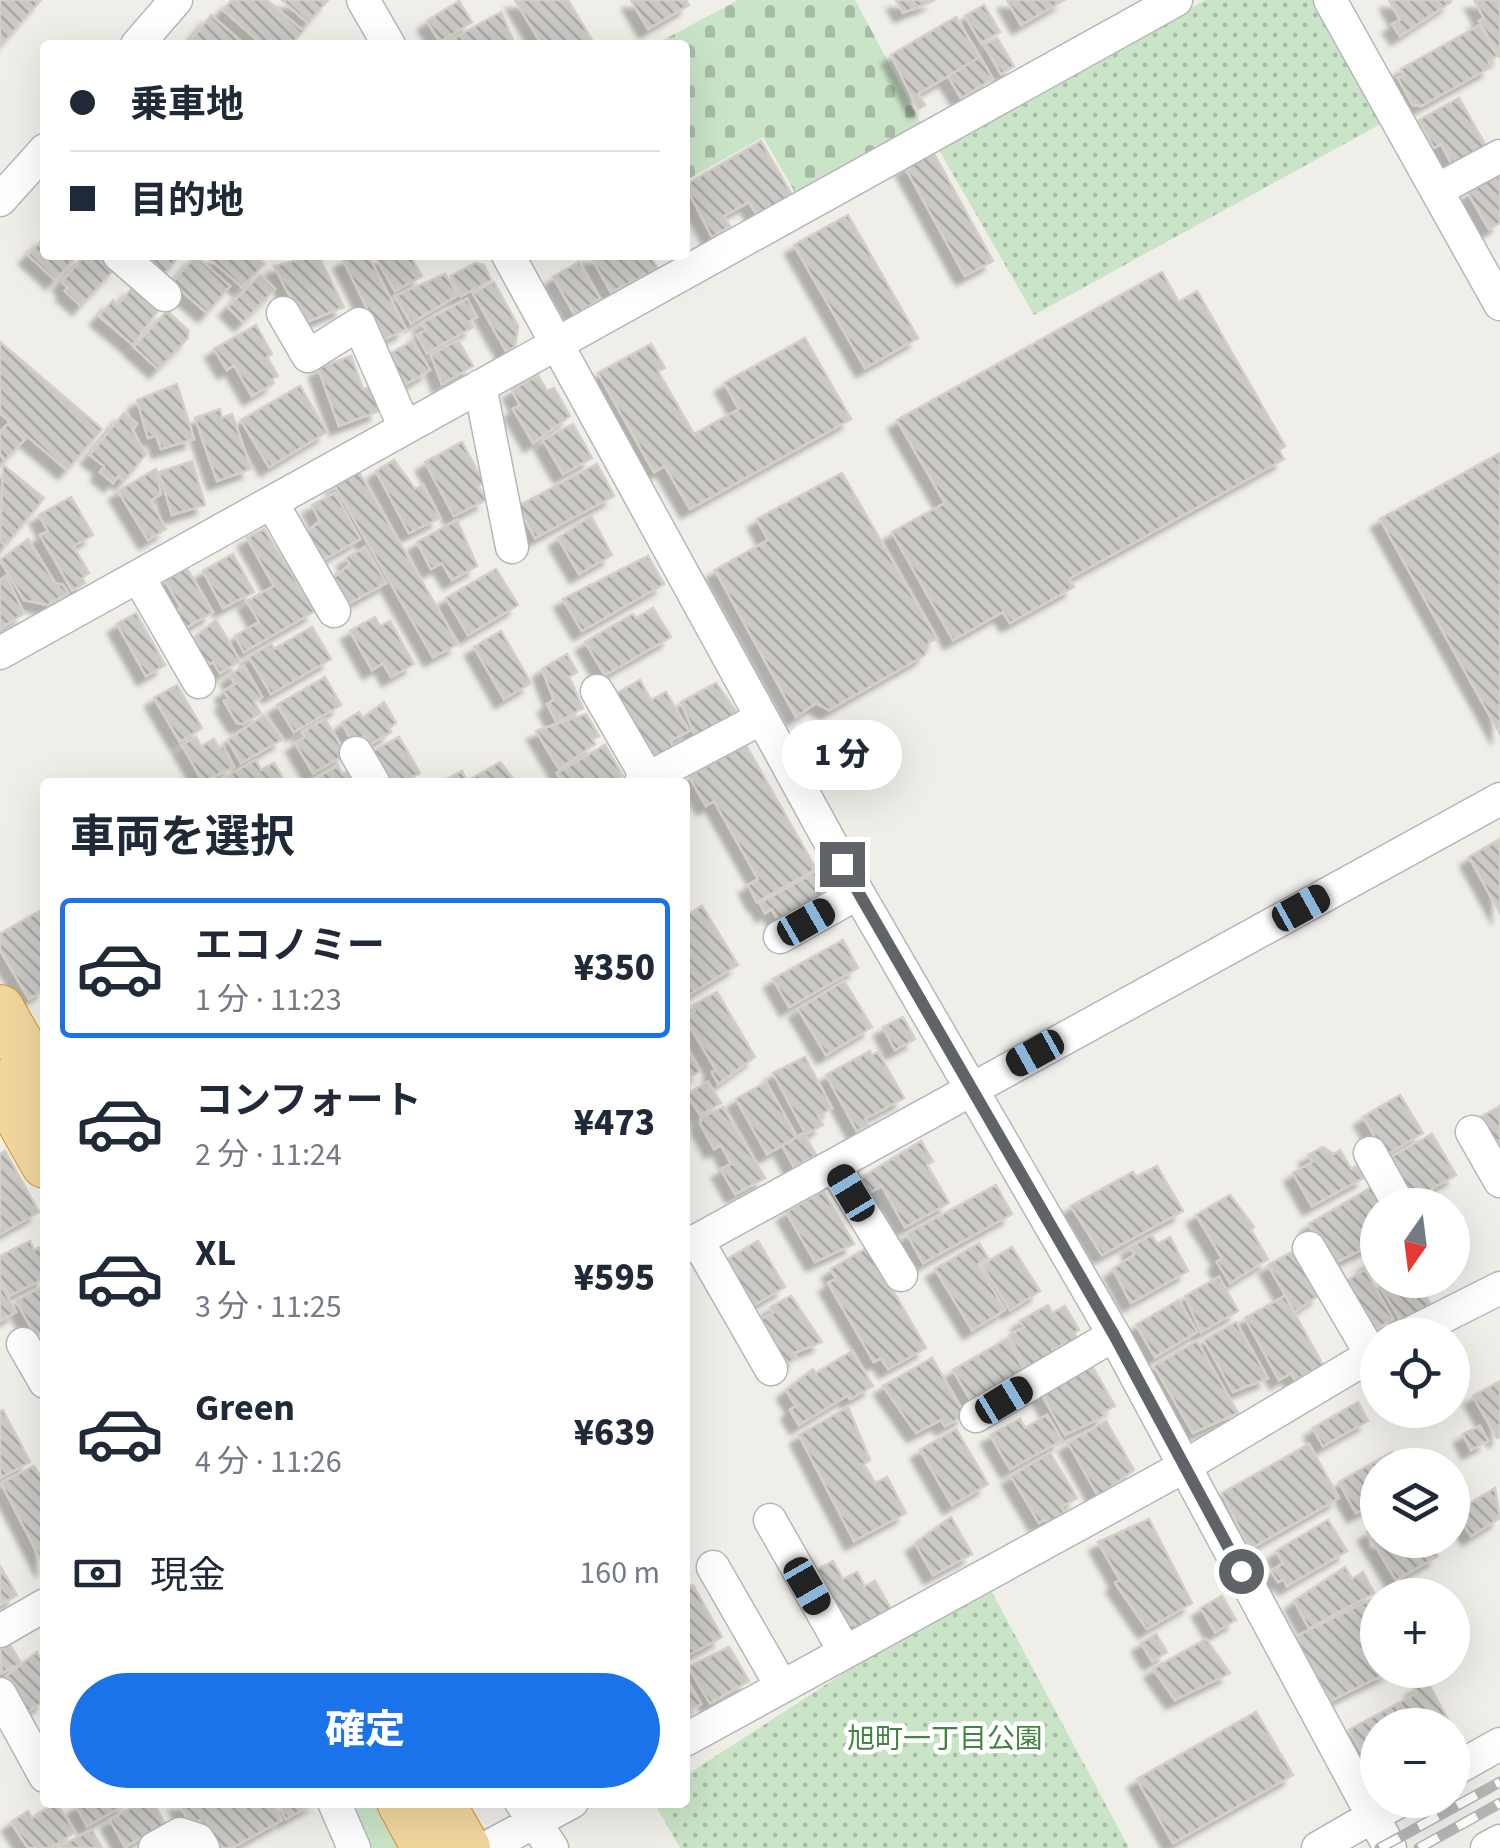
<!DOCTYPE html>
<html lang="ja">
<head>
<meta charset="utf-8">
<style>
  :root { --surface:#fff; --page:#f2f2f3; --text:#1f2937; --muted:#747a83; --line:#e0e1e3; --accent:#1a73e8 }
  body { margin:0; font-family:"Source Sans 3","Noto Sans JP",sans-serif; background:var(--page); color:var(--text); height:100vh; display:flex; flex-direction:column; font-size:38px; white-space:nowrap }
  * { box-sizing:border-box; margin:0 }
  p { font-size:32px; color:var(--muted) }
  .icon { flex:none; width:55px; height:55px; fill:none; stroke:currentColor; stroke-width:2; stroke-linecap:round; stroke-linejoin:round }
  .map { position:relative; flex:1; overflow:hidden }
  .sheet { position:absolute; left:40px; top:778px; width:650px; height:1030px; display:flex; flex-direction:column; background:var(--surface); border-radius:10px; box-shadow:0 10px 40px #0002 }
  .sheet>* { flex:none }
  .guide { position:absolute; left:40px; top:40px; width:650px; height:220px; border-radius:10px; box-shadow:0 10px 40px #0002; display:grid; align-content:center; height:220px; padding:0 30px; background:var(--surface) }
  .needle { width:65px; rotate:194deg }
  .controls { position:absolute; left:1360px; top:1188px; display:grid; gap:20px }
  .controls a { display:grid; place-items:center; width:110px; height:110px; border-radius:50%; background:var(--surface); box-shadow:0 10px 40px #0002; font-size:50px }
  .end { position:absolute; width:45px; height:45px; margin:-22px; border:12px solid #606367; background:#fff; box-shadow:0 0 0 5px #fff }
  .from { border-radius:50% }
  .bubble { position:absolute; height:70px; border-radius:35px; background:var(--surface); box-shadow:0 10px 40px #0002; font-size:32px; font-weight:800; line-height:70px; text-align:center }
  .car { position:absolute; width:30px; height:60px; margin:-30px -15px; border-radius:12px; box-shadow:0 0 8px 2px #0007; background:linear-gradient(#222 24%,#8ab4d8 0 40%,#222 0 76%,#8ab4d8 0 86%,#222 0) }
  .guide b { display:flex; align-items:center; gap:35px; height:95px; font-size:38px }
  .guide b+b { border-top:2px solid var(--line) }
  .guide i { width:25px; height:25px; background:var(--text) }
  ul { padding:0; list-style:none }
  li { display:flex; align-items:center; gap:30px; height:140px; margin:0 20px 15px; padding:0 10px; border:5px solid transparent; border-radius:10px }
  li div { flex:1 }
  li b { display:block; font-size:38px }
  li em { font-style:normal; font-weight:800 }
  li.on { border-color:var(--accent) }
  li>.icon { width:90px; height:90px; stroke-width:1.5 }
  h2 { padding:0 30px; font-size:45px; line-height:120px }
  .pay { display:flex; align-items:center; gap:25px; height:110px; padding:0 30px; font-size:38px }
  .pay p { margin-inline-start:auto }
  .primary-button { display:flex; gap:20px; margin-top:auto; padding:20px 30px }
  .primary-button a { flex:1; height:115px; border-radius:60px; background:var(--accent); color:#fff; font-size:40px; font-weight:800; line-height:115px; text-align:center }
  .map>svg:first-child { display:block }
</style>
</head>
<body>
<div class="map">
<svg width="1500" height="1848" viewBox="0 0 1500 1848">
  <defs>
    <pattern id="cemetery-stones" width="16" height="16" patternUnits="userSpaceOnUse" patternTransform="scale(2.5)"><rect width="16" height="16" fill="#cae4c8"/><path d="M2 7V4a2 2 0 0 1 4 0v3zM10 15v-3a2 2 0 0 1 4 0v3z" fill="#a7bca6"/></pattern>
    <pattern id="park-dots" width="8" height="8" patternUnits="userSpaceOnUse" patternTransform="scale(2.5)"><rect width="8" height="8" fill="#cae4c8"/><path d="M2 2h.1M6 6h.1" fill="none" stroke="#a7bca6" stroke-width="1.8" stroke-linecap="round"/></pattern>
    <pattern id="building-back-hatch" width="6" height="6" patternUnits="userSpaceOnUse" patternTransform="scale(2.5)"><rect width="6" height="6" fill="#cbc9c5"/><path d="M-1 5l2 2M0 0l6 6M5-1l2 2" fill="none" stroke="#a8a7a4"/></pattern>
    <filter id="shadow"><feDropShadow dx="-9" dy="9" stdDeviation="2.5" flood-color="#0004"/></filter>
  </defs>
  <rect width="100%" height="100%" fill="#f0eee9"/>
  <path fill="#cae4c8" d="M344,1803H379L404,1848H364Z"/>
  <path fill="url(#cemetery-stones)" d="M738,0H855L921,123L796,194L763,137L685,181V45H654Z"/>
  <path fill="url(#park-dots)" d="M1205,0H1313L1386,121L1034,315L939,150Z
    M986,1581L1129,1848H680L654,1803L685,1802V1776Z"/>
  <path fill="url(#building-back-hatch)" stroke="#d4cfc7" stroke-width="2.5" filter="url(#shadow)" d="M0,0H41L0,47Z
    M232,0H267L303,31L291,45H263L223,10Z
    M282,0H328L308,23Z
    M515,0H568L595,45H542Z
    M631,0H686L689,5L648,29Z
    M896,0H935L903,13Z
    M1007,0H1064L1021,25Z
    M1389,0H1450L1451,2L1400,36L1392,24L1400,20Z
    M1474,0H1500V57L1479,21L1484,18Z
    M459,1L472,22L440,42L427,21Z
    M984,5L1000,32L981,43L965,16Z
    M501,12L515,45H442Z
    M211,15L245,45H187Z
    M956,17L980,57L918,94L925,105L918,109L891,55Z
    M1480,25L1497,56L1488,61L1491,67L1421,106L1413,105L1398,78L1404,75L1401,69Z
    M997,38L1014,66L1001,74L984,45Z
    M980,57L993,79L961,98L948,76Z
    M1459,98L1487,148L1453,166L1441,144L1434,148L1419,120Z
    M761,141L792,195L757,215L749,202L724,216L730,226L712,237L685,185Z
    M933,152L993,261L965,276L905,167Z
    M1500,174V223L1489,229L1468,193Z
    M848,215L918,338L865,368L794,245Z
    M45,237V255L77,256L55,280L28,255Z
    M85,255H100L115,268L81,306L65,291L68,288L62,282Z
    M142,255H180L164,274Z
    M216,255H260L257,258L264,264L242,287L211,260Z
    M318,255L344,307L304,323L274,266Z
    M352,255H368L406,329L383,340L343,260Z
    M385,255H410L422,276L395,291L377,260Z
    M590,255H650L658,269L611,292Z
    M196,256L230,286L207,313L172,283Z
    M579,262L600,299L575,315L553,277Z
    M475,263L484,265L491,280L461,296L451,276Z
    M1162,272L1179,302L1197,291L1285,446L1279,450L1284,459L1069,579L1074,587L1010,623L1003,612L953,640L892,532L945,503L897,420Z
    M445,274L458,295L411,323L395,296Z
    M260,275L275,289L243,322L228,307Z
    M494,282L518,326L515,347L506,351L473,293Z
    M133,287L159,309L133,345L99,316L113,300L118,305Z
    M467,299L477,317L470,321L473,327L427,353L417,335L426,330L422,323Z
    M167,311L188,330V338L158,369L134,347Z
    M256,325L272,354L267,357L278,376L272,379L274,383L252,396L234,365L227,370L214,349Z
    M805,338L851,419L690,509L665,466L654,472L598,373L651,344L665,368L658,371L694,434L739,409L724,383Z
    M458,340L473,366L442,384L431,355Z
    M413,341L430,370L399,388L382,358Z
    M0,342L102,429L67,470L0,413Z
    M351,356L363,389L370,387L379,411L339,426L318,368Z
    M538,375L547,391L554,388L570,416L533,443L513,409L520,405L512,390Z
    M177,384L194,439L161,449L156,435L148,438L137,400Z
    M300,386L327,432L269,467L241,420Z
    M220,409L222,418L232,414L251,469L217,481L195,418Z
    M124,413L137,424L132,430L146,454L124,481L118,476L113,483L100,472L104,466L90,455Z
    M8,424L25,439L5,460L0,455V432Z
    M573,424L592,458L563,474L543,440Z
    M462,442L484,483L478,486L486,500L454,516L425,462Z
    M1500,453V734L1380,519Z
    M394,460L415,489L423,485L440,518L409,533L376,471Z
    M192,461L205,505L172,515L159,472Z
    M597,464L614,496L535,538L518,506Z
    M3,465L44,498L6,545L0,541Z
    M156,469L161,494L150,501L166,529L148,540L118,491Z
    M359,472L458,644L433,657L335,486Z
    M842,473L937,639L929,642L925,655L829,710L816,703L796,717L715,570L768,540L757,519Z
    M335,493L360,539L323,560L307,532L320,521L312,505Z
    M71,497L93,535L73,546L89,573L82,578L85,583L72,590L40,535L48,531L39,515Z
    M591,516L612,555L579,574L558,538Z
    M457,520L477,566L452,580L442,563L431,569L417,542Z
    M264,529L315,611L244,652L235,636L259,622L247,601L274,586L247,538Z
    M28,539L55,583L63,585L68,593L47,605L24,600L0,560Z
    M365,547L386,583L348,604L333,578L350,564L346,558Z
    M233,554L254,592L223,608L203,571Z
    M648,556L664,584L582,631L563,599Z
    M186,567L213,612L182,630L172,613L181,608L165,580Z
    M496,569L518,605L468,635L446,598Z
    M6,576L24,613L0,629V580Z
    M653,608L671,637L605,675L585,642L633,614L636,618Z
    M136,613L165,665L146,676L117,624Z
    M375,617L380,626L390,621L414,664L391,677L383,663L372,670L350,631Z
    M216,620L240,661L220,673L213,662L204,667L189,642Z
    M312,627L331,659L271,694L249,657L271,644L274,649Z
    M501,631L531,683L504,699L474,647Z
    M567,654L577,672L569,677L583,708L557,723L547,704L554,700L542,669Z
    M244,666L262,697L254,702L261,713L243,724L237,723L224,701L229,699L224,691L235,684L230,675Z
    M325,677L341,705L294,732L277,705Z
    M640,680L651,700L666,692L689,731L670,741L675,750L655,762L616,694Z
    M716,683L738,714L696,738L681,702Z
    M177,685L202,728L180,742L154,698Z
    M384,702L396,723L389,728L391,732L369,745L364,736L353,743L342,723L359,712L363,718Z
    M586,714L599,736L592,739L595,744L559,769L536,731Z
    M264,715L283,739L241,763L228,740Z
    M325,719L346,754L313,773L295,743L305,737L302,732Z
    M196,737L201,746L214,739L219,748L223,746L234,767L203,782L182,745Z
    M399,737L420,773L404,782H386L370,753Z
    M605,745L623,776L613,782H562L557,773Z
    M746,745L816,869L757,902L748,885L758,879L714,801L706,806L689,776Z
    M256,760L261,770L274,763L285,782H216Z
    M500,762L516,782H441L462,771L467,781Z
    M338,766L342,774L351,769L358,782H318L316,778Z
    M1500,839V913L1469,857Z
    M816,872L827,892L777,919L772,909L765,913L760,903Z
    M702,906L738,965L685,997V916Z
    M45,908V989L29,999L0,950V934Z
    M843,940L858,968L789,1007L773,979Z
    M844,981L872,1027L826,1055L798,1009Z
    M717,992L755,1057L718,1084L712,1072L716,1070L685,1018L695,1011L692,1006Z
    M903,1017L915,1039L895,1050L883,1027Z
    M685,1045L700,1071L685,1080Z
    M870,1051L872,1055L878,1052L904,1098L865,1119L868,1125L857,1131L826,1075Z
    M805,1057L832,1108L818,1116L823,1125L806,1134L773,1073Z
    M708,1082L721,1103L700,1115L687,1094Z
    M766,1082L797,1137L767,1154L736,1099Z
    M1400,1095L1423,1133L1386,1155L1363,1117Z
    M1500,1106V1149L1481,1117Z
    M723,1107L765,1178L735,1194L721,1169L731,1164L721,1145L714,1149L701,1125V1118Z
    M804,1133L816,1155L794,1167L782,1145Z
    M1432,1134L1456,1175L1410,1201L1387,1159Z
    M921,1141L933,1161L927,1165L949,1203L905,1227L882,1186L869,1193L861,1178Z
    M1323,1147L1334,1154L1340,1150L1351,1169L1358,1165L1365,1177L1312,1206L1293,1173L1312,1162L1308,1155Z
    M5,1151L39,1212L0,1234V1154Z
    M1157,1166L1183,1211L1102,1255L1071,1206L1133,1172L1136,1177Z
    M996,1185L1012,1214L923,1263L907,1234Z
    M1375,1185L1383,1200L1375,1205L1378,1242L1332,1264L1309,1224Z
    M823,1191L854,1244L815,1262L786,1212Z
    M1230,1195L1254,1227L1251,1230L1268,1259L1230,1283L1217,1262L1222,1258L1196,1215Z
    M1152,1235L1157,1244L1170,1237L1188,1271L1131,1303L1113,1269L1135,1254L1130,1247Z
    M30,1241L34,1250L45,1245V1278L9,1296L0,1278V1256Z
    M758,1241L785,1287L749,1308L722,1262Z
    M979,1243L988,1258L978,1264L1005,1310L972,1330L935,1269Z
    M868,1247L926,1348L888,1369L881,1358L874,1362L828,1283L836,1279L831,1269Z
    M1012,1247L1040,1291L1010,1310L982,1265Z
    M1299,1248L1320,1294L1295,1312L1268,1265Z
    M1378,1256V1280H1420L1430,1304L1402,1322L1366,1264Z
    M1365,1270L1393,1319L1371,1332L1343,1283Z
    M1219,1277L1238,1311L1201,1332L1185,1296Z
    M0,1283L16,1312L0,1321Z
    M45,1285V1331L36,1336L16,1301Z
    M791,1296L822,1342L794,1353L797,1358L782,1367L760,1320L773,1313L770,1307Z
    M1285,1296L1323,1365L1295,1380L1291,1373L1279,1380L1245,1318Z
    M1179,1300L1197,1332L1155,1357L1136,1325Z
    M1048,1305L1052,1313L1065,1306L1079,1330L1074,1333L1079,1341L1064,1349L1062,1345L1052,1350L1054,1355L1027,1369L1009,1335L1024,1327L1020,1321Z
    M1236,1322L1268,1378L1233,1392L1204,1340Z
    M1007,1339L1024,1370L971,1401L953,1370Z
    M1197,1341L1238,1413L1193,1433L1154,1366Z
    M852,1351L873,1386L850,1399L848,1395L799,1425L790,1410L796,1406L786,1390L813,1369L816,1373Z
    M932,1358L965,1415L945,1426L941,1420L916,1433L883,1386Z
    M1089,1361L1115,1406L1103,1412L1105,1416L1065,1435L1039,1390Z
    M1500,1381V1437L1497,1438L1473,1396Z
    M1358,1402L1368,1421L1323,1446L1313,1428Z
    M848,1407L870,1460L864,1464L875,1483L887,1477L906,1513L854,1541L799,1435Z
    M3,1410L30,1462L0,1478V1411Z
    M1047,1415L1062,1440L1010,1469L990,1435L1020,1419L1025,1428Z
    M1106,1421L1134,1470L1098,1496L1068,1443Z
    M1480,1426L1488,1441L1471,1450L1463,1434Z
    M956,1429L988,1484L952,1505L920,1450Z
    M1309,1444L1339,1498L1250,1549L1222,1493Z
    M1392,1452L1399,1465H1378V1502L1356,1513L1339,1482Z
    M1050,1453L1077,1498L1061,1507L1064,1513L1047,1523L1045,1519L1039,1523L1011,1476Z
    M34,1466L45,1484V1568L1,1483Z
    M1495,1488L1500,1518L1471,1536L1456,1512Z
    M951,1517L972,1554L933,1575L915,1543Z
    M1149,1519L1192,1603L1147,1629L1115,1583L1120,1580L1098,1542Z
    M1328,1520L1347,1551L1287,1586L1283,1579L1278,1582L1271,1571L1283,1563L1276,1551Z
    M1378,1526V1540H1429L1438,1556L1396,1580L1367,1532Z
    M833,1561L843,1579L857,1572L865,1586L875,1581L892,1611L858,1630L854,1623L842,1630L810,1573Z
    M0,1566L17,1595L0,1605Z
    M1345,1567L1352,1579L1363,1572L1374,1593L1309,1628L1294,1601Z
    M693,1585L722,1637L685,1657V1589Z
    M1222,1596L1236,1620L1215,1632L1201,1608Z
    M1378,1596V1670H1393L1330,1701L1295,1637Z
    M1156,1634L1167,1652L1152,1661L1141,1643Z
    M1206,1639L1230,1673L1175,1700L1153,1669Z
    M9,1643L21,1663L2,1673L0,1649Z
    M729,1647L749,1681L710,1703L688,1667Z
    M37,1652L39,1657L45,1653V1701L27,1712L6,1676Z
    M685,1676L701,1704L688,1711L691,1717L685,1720Z
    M1427,1681L1451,1725H1378V1781L1349,1730L1417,1693L1414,1688Z
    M1256,1712L1293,1775L1173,1843L1137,1779Z
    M56,1802L75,1832L51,1848H28L11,1822L28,1811L32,1818Z
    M82,1802H130L87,1826L76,1806Z
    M141,1802H153L165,1824L125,1847L110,1820Z
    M178,1802H272L282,1820L232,1848H216L200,1820L191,1825Z
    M277,1802H316L286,1819Z
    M92,1830L102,1848H57Z"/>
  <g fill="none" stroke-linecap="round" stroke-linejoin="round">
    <g stroke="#b5b8bb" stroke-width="35">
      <path id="minor" d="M363,0L389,45
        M1330,0L1500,304
        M137,45L176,0
        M1437,190L1500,156
        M0,200L45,150
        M119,255L165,295
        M508,255L858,893L1114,1335L1390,1848
        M283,313L308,356L359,324L405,428
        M480,386L512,547
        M272,503L334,611
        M139,578L199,682
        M0,653L1176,0
        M597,691L648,779
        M356,753L373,782
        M641,782L762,718
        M780,937L858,893
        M1472,1132L1500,1181
        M1370,1153L1399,1205
        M834,1166L901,1275
        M697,1240L771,1369
        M685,1247L1500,799
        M1309,1248L1371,1354
        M1407,1335L1500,1288
        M23,1344L45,1382
        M976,1416L1114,1335
        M770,1520L845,1652
        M713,1567L782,1687
        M0,1631L45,1605
        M0,1694L45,1776
        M685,1740L1185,1466L1378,1351
        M1452,1771L1500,1744
        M334,1802L354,1848
        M521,1802L552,1848
        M155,1848L180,1834L198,1840L203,1848
        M486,1848L572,1802
        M1318,1848L1401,1800
        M1487,1848L1500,1841"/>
    </g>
    <g stroke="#dd951b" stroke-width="50">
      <path id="highway" d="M0,1009L45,1089
        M0,1084L45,1164
        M401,1802L426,1848
        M440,1802L466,1848"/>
    </g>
    <use href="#minor" stroke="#fff" stroke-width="32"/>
    <use href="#highway" stroke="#f1d79e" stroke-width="48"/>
    <g stroke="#b4b5b5" stroke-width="11">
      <path id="rail" d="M1380,1848L1500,1782
        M1419,1848L1500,1803"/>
    </g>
    <use href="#rail" stroke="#fff" stroke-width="8" stroke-dasharray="22" stroke-linecap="butt"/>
  </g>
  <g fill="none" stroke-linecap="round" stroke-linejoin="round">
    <path stroke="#606367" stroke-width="12" d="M842,864L1114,1335L1241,1571"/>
  </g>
  <g text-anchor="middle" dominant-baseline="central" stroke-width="9" stroke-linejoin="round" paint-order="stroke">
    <g font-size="28" fill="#428441" stroke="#fff">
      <text x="945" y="1739">旭町一丁目公園</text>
    </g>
  </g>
</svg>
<div class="controls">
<a><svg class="needle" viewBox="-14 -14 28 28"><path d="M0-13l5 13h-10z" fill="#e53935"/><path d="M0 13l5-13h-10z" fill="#747a83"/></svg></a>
<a><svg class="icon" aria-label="locate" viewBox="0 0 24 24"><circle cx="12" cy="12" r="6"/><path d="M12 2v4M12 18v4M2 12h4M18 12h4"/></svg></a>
<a><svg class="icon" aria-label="layers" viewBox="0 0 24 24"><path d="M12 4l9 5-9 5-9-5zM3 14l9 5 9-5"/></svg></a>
<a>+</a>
<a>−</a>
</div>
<i class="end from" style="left:1241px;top:1571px"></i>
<i class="end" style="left:842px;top:864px"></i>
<div class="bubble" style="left:782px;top:720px;width:120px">1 分</div>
<i class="car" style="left:1301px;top:908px;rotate:61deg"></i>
<i class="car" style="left:806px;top:922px;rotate:60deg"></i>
<i class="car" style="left:1035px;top:1053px;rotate:241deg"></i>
<i class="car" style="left:851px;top:1193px;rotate:329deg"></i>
<i class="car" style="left:1004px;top:1400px;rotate:59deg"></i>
<i class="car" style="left:807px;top:1586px;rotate:150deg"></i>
<div class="guide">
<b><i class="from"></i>乗車地</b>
<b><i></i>目的地</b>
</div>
<section class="sheet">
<h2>車両を選択</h2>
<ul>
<li class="on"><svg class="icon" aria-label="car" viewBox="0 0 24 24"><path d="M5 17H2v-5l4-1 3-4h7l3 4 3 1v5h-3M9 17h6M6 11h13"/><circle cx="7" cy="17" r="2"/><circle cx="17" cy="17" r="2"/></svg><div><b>エコノミー</b><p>1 分 · 11:23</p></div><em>¥350</em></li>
<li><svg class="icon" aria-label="car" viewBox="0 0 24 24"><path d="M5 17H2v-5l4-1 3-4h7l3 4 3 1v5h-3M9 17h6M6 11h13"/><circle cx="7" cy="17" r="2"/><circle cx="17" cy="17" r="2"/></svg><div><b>コンフォート</b><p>2 分 · 11:24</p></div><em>¥473</em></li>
<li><svg class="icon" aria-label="car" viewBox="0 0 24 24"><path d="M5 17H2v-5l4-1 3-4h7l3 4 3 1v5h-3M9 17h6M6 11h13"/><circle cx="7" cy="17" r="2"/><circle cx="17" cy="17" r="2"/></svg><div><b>XL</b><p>3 分 · 11:25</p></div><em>¥595</em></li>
<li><svg class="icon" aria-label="car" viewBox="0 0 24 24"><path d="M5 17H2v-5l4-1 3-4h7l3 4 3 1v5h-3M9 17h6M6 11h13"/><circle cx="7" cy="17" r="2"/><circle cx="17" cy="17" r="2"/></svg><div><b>Green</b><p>4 分 · 11:26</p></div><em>¥639</em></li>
</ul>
<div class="pay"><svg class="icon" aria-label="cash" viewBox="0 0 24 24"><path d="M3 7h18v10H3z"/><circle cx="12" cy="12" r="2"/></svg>現金<p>160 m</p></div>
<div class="primary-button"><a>確定</a></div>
</section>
</div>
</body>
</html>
